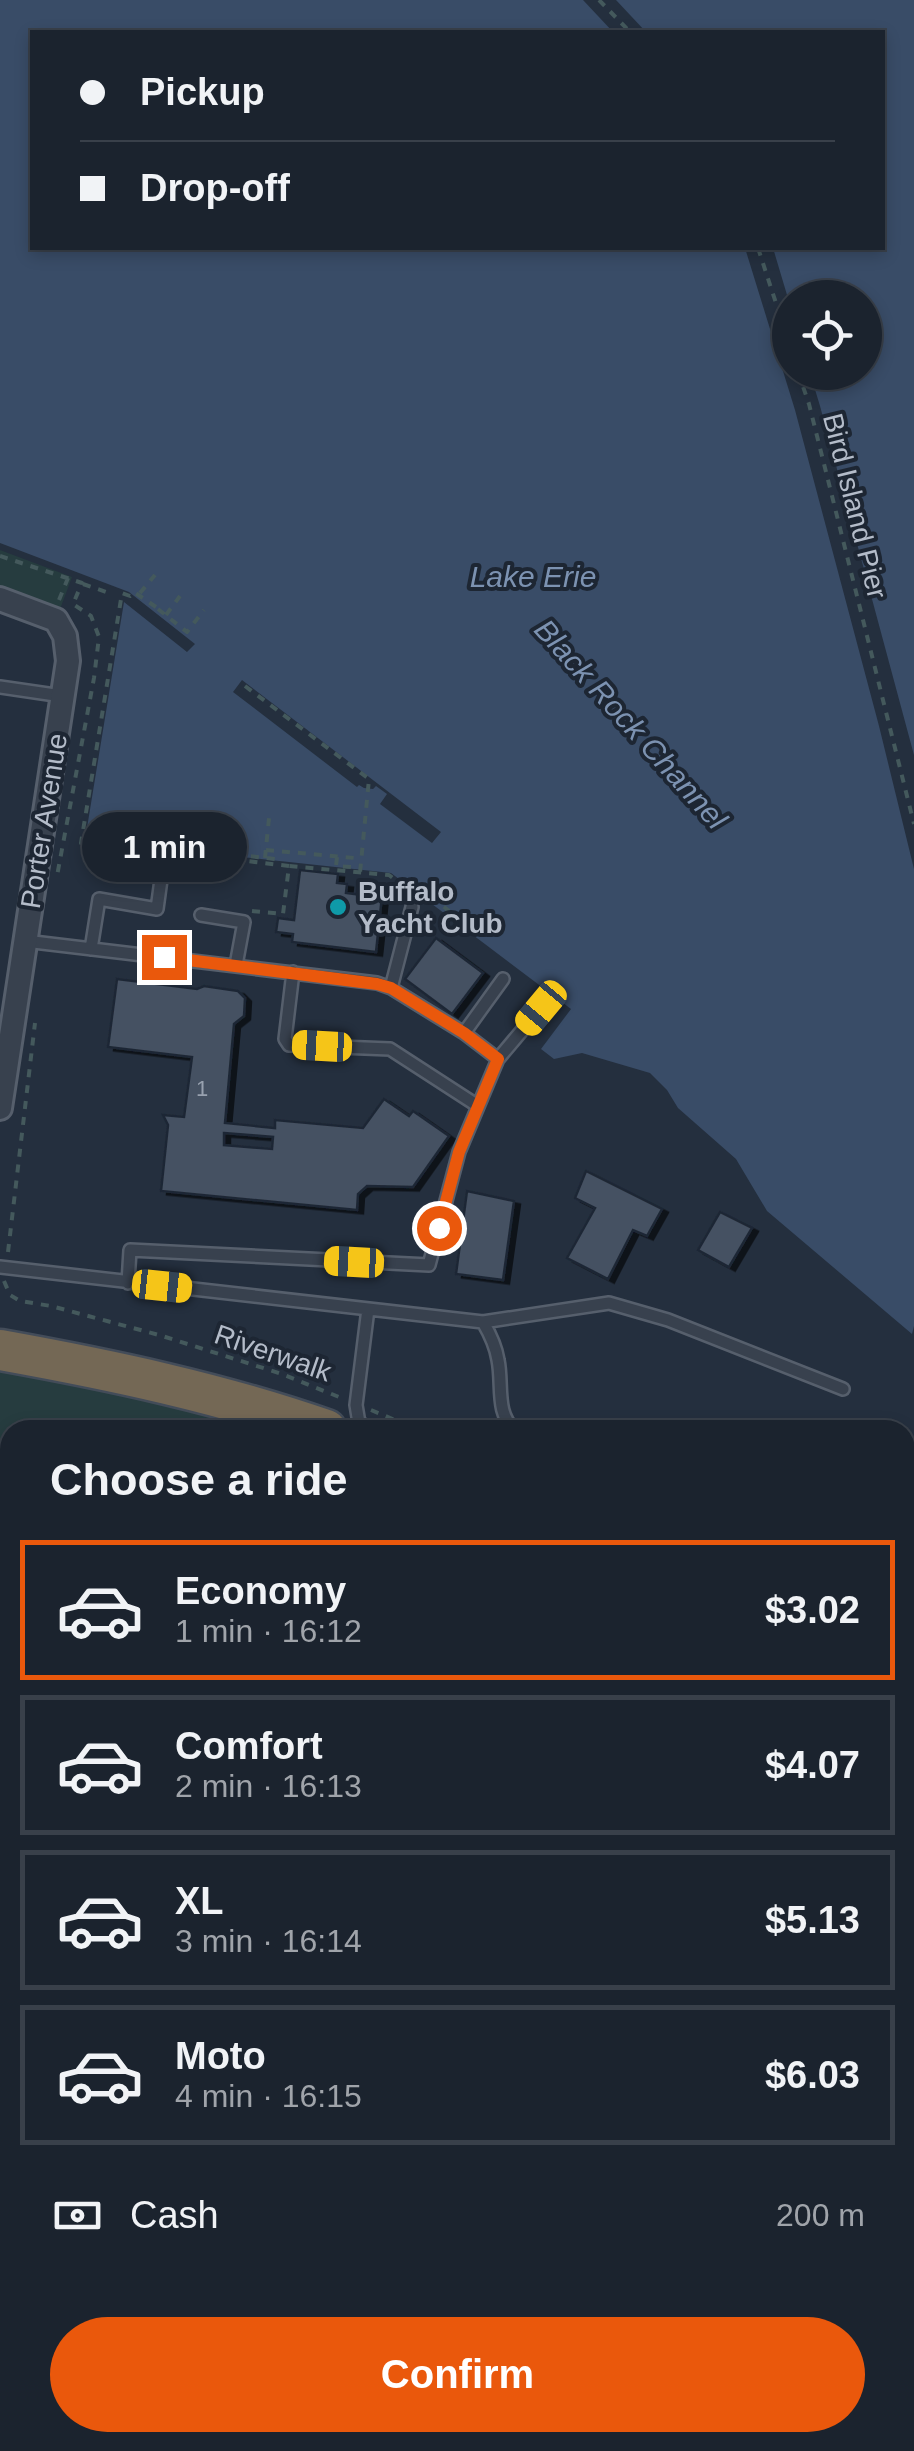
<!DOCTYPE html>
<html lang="en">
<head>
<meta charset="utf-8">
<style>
  :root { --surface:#1b232e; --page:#242b36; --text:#f1f3f6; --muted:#a0a4aa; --line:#39404a; --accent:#ea580c }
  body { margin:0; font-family:Arial,sans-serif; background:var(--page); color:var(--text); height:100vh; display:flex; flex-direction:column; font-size:38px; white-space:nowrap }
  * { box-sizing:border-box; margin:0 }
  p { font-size:32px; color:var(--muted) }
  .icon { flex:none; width:55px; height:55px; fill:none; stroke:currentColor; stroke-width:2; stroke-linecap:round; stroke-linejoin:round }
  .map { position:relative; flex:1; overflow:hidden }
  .details { position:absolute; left:0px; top:1420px; width:915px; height:1032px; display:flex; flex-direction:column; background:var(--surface); border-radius:30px 30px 0 0; box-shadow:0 5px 15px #0003,0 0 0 2px var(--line) }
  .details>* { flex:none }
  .guide { position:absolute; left:30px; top:30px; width:855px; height:220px; border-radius:0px; box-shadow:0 5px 15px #0003,0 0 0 2px var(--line); display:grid; align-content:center; height:220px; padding:0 50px; background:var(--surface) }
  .controls { position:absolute; left:772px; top:280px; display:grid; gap:20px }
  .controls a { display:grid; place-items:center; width:110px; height:110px; border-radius:50%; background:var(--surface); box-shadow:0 5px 15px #0003,0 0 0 2px var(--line); font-size:50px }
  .end { position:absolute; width:45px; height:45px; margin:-22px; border:12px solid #ea580c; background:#fff; box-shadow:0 0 0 5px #fff }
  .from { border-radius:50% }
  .bubble { position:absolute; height:70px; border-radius:35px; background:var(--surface); box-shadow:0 5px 15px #0003,0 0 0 2px var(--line); font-size:32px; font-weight:700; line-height:70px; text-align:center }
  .car { position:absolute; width:30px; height:60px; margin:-30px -15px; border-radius:12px; box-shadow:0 0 8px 2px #0007; background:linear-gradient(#f5c518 24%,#345 0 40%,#f5c518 0 76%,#345 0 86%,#f5c518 0) }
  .guide b { display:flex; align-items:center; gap:35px; height:95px; font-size:38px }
  .guide b+b { border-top:2px solid var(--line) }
  .guide i { width:25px; height:25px; background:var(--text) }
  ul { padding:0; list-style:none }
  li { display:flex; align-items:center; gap:30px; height:140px; margin:0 20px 15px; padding:0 30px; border:5px solid var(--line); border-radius:0px }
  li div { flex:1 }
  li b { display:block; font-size:38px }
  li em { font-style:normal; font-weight:700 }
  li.selected { border-color:var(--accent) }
  li>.icon { width:90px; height:90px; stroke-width:1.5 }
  h2 { padding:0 50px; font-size:45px; line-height:120px }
  .pay { display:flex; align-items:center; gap:25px; height:110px; padding:0 50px; font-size:38px }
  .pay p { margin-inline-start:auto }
  .primary-button { display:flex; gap:20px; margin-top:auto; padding:20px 50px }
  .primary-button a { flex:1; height:115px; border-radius:60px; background:var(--accent); color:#fff; font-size:40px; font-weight:700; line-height:115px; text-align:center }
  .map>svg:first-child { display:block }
</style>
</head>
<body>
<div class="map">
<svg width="914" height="2451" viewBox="0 0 914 2451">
  <defs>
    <filter id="shadow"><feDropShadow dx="6" dy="3.5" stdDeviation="0" flood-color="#0009"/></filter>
  </defs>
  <rect width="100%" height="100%" fill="#242f3e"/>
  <path fill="#263c3f" d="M0,550L72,577L56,620L0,599Z
    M0,1368L64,1378L269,1430H10V1521L0,1519Z
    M10,1872V2442L831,2443L829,2451H0V1876Z"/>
  <path fill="#394c67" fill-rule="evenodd" d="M0,0H914V1326L912,1334L767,1211L736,1159L678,1108L667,1090L650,1073L582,1053L554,1059L541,1049L571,1009L391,873L85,840L124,602L187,652L195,644L129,592L0,543ZM32,32H882V248H32ZM790,298H865V372H790Z"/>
  <path fill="#242f3e" d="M583,0H616L646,32H613Z
    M745,248H773L790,305V372L810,373L820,406L914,755V869L879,726L795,410Z
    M242,680L441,832L432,843L380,804L387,794L376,786L373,789L364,788L359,785L357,787L233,692Z"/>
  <path fill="#455162" stroke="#1f2835" stroke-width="2.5" fill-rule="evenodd" filter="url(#shadow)" d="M300,870L338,874L337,883L347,884L346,893L370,896L372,886L383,887L376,952L292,942L293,934L276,932L278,918L294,920Z
    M436,938L483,973L452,1014L405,979Z
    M117,979L197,989L204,986L238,991L245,998L244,1016L234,1024L225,1123L275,1128V1120L363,1128L384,1099L409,1116L413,1111L449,1136L413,1187L367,1186L358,1194L357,1210L161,1191L168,1125L163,1115L184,1117L192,1057L108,1047ZM224,1133L273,1137L272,1149L224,1145Z
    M586,1171L662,1209L647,1236L633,1230L608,1279L567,1258L595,1208L575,1198Z
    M467,1191L514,1201L503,1280L456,1274Z
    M720,1212L752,1228L729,1267L698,1250Z"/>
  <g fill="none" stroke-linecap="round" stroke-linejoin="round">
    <g stroke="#565f6c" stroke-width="16">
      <path id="lane" d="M0,687L62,696
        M201,915L244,922L236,965
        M25,941L377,983L391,988L464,1033L498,1059L541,1008
        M91,949L99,899L157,909L163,865
        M293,972L285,1039L289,1045L390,1049L478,1106
        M391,988L412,907
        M464,1033L503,979
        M0,1267L483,1322C490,1334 496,1347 498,1360C503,1384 495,1414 515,1430
        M128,1283L130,1250L429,1265L459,1152L498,1059
        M368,1309L356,1405L359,1423L375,1430
        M483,1322L609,1303L668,1320L843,1389
        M905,1582L914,1587
        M0,2231L10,2225
        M880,2442V2451"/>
    </g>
    <g stroke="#565f6c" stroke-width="28">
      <path id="street" d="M0,599L56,620L65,636L68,661L0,1108"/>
    </g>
    <g stroke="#434c59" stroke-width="45">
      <path id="highway" d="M0,1350C111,1370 220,1393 326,1430
        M0,1596L10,1598
        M0,1657L10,1659
        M905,1702L914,1707
        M0,1766L10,1763
        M905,1802L914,1807
        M0,1819L10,1817
        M905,1867L914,1870
        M905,1913L914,1924
        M905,1979L914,1995
        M905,2038L911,2074L912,2138
        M905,2178L914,2128
        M857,2451V2442"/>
    </g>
    <path stroke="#44595c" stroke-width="4" stroke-dasharray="8 8" stroke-linecap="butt" d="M599,0L630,32
      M758,248L790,346
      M798,372L809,404L914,824
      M0,556L82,583L73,604L91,616L99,637L94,678L57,876
      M83,584L112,594
      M140,593L155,575
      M59,600L68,578
      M156,607L134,592L130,596L122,593L81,843L161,851
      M158,609L187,632L204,610
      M166,615L180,596
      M245,686L369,779L360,873
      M88,829L86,839L267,858L275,859L274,863
      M266,850L355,858
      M170,852L289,866
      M337,857L336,866L352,867V872
      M265,858L269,818
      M431,897L448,910L441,919
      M252,911L283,914L289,866L389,875L412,893
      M8,1252L35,1023
      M4,1281L10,1295L20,1301L51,1306L159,1335L282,1374L344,1399
      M371,1410L419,1430
      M905,1668L914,1672
      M905,1758L914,1763
      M0,1902L10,1897
      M0,2144L10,2141
      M0,2260L10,2257
      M120,2442L124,2451
      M818,2451L819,2442"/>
    <use href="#lane" stroke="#38414e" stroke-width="11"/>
    <use href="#street" stroke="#38414e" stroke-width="22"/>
    <use href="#highway" stroke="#746855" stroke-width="40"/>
    <path stroke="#5a6575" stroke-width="5" stroke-dasharray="10 10" stroke-linecap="butt" d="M0,1538L10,1539
      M905,1768L914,1773"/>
  </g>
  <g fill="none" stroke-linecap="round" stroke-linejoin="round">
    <path stroke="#ea580c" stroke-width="12" d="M164,957L377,984L391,988L464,1033L498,1059L459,1152L439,1228"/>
  </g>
  <circle fill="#0f9aa8" stroke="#1d2633" stroke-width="4" cx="338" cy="907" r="10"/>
  <g text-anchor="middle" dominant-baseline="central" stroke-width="8" stroke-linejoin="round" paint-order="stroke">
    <g font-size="22" fill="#98a1af">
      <text x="202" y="1088">1</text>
    </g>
    <g font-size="28" fill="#b4bcc9" stroke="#1d2633">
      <text transform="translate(855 506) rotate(76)">Bird Island Pier</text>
      <text transform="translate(44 821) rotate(-81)">Porter Avenue</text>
      <text transform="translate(273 1353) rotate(19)">Riverwalk</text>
    </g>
    <g font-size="28" font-weight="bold" fill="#b4bcc9" stroke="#1d2633" text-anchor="start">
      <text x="358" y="891">Buffalo<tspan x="358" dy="32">Yacht Club</tspan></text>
    </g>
    <g font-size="30" font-style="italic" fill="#7c92b1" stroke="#1d2633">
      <text x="533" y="576">Lake Erie</text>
      <text transform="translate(631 724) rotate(48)">Black Rock Channel</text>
    </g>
  </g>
</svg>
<div class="controls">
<a><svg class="icon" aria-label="locate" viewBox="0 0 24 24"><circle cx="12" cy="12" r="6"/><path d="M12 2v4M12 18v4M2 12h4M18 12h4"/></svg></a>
</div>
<i class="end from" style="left:439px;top:1228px"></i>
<i class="end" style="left:164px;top:957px"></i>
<div class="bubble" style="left:82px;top:812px;width:165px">1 min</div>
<i class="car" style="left:541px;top:1008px;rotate:220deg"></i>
<i class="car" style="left:322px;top:1046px;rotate:273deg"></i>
<i class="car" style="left:354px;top:1262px;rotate:273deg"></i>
<i class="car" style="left:162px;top:1286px;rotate:96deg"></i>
<div class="guide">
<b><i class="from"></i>Pickup</b>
<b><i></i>Drop-off</b>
</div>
<section class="details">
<h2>Choose a ride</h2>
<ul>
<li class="selected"><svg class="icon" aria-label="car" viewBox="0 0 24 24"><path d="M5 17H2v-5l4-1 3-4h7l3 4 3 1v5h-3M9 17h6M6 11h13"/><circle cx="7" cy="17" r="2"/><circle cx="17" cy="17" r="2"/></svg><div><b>Economy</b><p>1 min · 16:12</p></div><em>$3.02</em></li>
<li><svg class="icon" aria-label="car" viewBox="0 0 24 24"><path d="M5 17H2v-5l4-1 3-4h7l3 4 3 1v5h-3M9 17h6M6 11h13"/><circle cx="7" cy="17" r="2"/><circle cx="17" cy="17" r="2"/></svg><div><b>Comfort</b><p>2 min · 16:13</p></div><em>$4.07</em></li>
<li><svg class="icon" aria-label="car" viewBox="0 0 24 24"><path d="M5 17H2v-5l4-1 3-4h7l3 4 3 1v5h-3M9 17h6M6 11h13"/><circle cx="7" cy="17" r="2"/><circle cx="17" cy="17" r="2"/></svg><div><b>XL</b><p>3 min · 16:14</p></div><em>$5.13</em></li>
<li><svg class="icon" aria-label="car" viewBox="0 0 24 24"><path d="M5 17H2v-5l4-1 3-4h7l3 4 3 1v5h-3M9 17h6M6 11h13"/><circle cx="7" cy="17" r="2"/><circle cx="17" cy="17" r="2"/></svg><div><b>Moto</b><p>4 min · 16:15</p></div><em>$6.03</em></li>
</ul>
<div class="pay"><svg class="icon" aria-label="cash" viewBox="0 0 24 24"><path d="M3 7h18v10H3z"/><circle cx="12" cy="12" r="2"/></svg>Cash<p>200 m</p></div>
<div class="primary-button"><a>Confirm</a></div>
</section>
</div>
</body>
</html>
